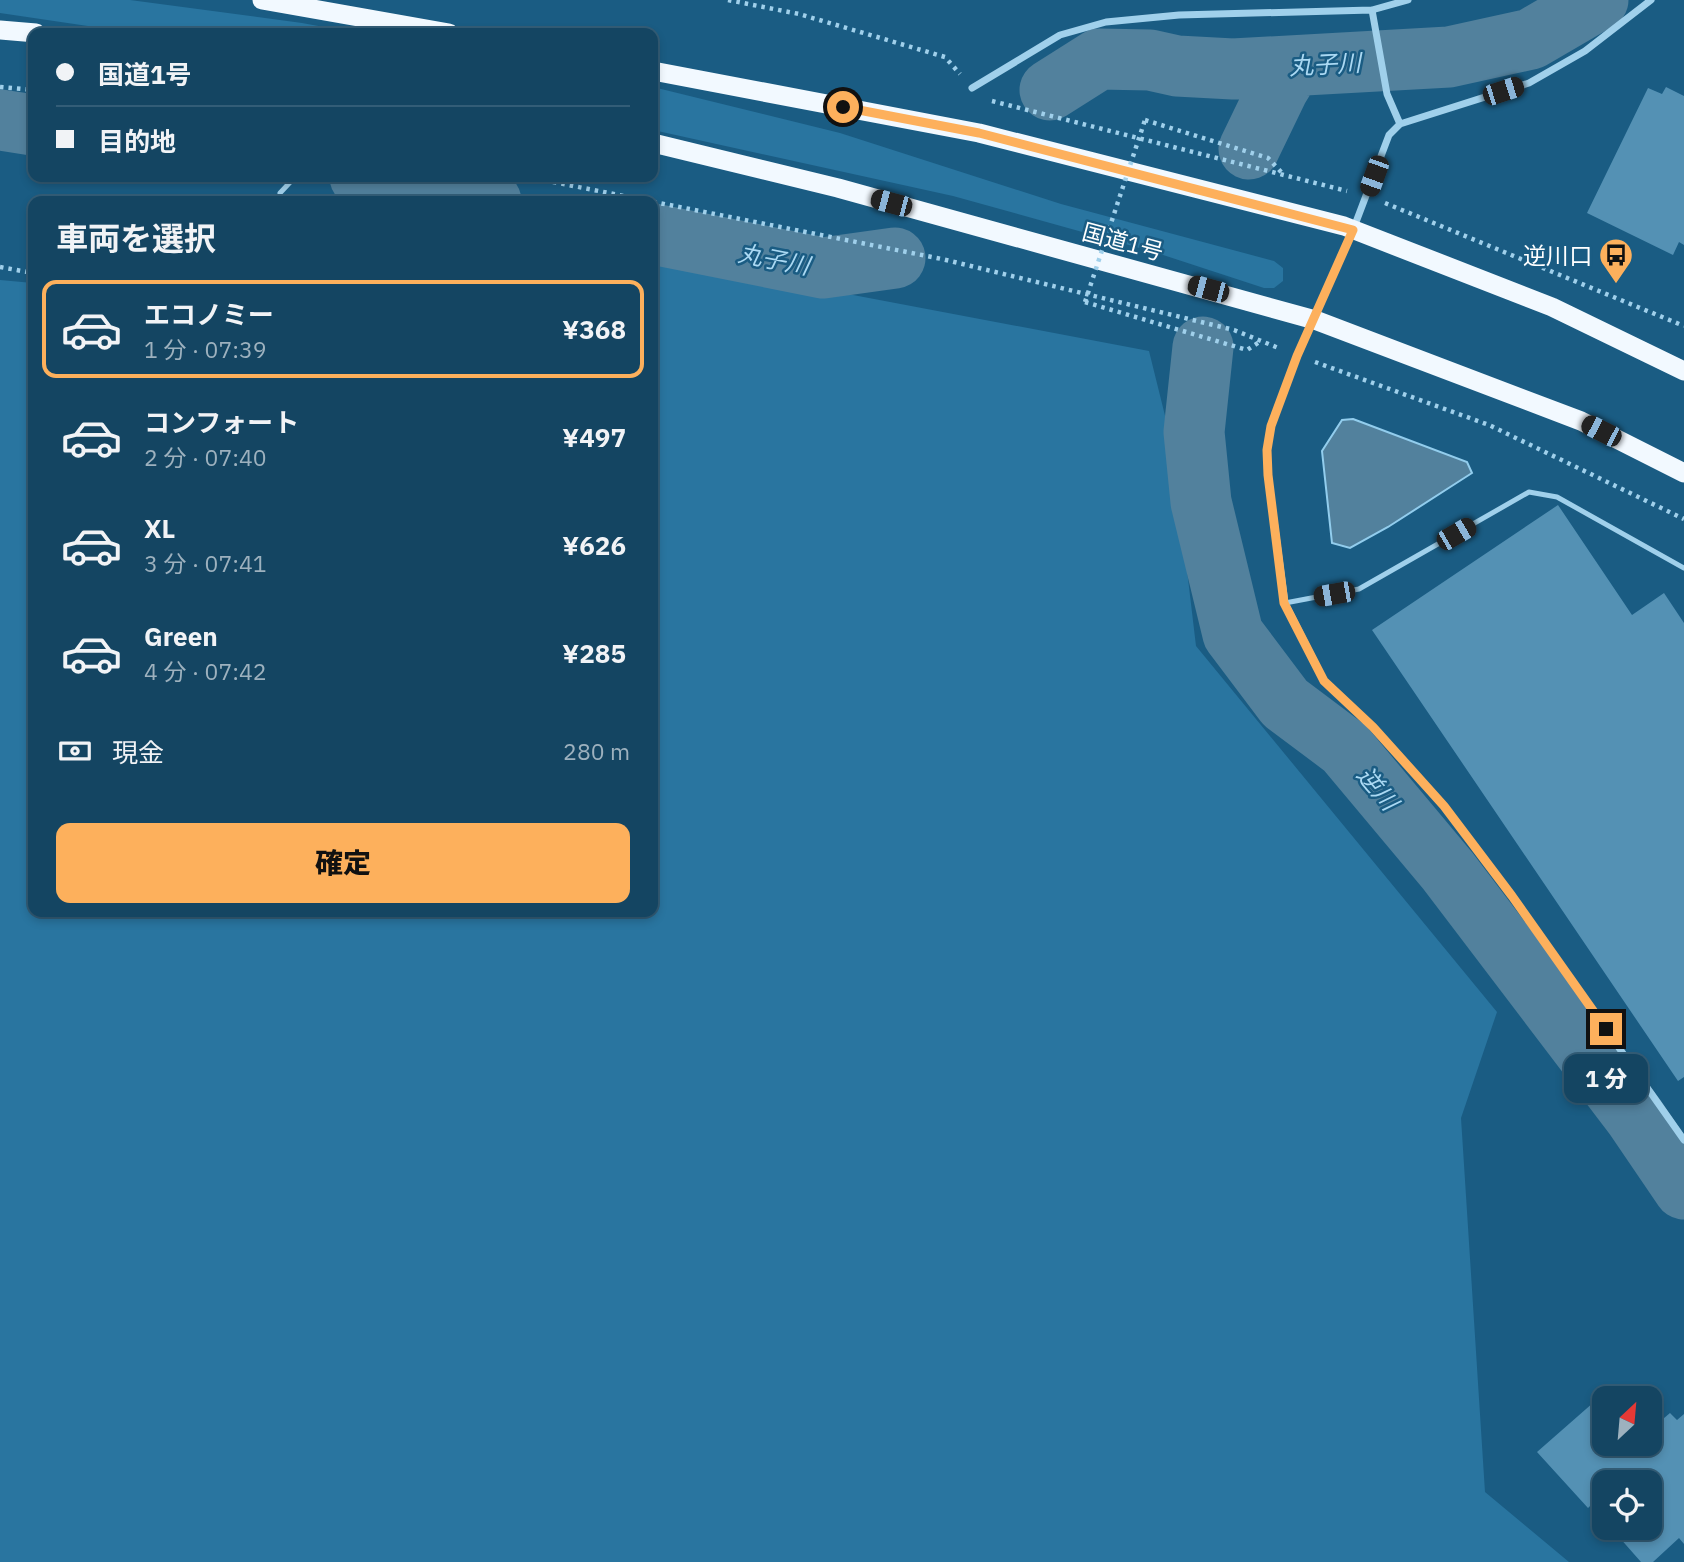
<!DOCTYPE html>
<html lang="ja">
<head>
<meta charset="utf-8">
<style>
  :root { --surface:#144562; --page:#214f6b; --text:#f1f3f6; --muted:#9db1be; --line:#335d77; --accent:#fdb05c }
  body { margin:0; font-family:"IBM Plex Sans","Noto Sans JP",sans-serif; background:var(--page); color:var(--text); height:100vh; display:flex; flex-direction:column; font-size:26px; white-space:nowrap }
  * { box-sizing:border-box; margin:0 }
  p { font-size:23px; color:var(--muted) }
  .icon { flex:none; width:38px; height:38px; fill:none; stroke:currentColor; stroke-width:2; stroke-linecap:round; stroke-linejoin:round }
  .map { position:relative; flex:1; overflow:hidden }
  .drawer { position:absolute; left:28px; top:196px; width:630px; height:721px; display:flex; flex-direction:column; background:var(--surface); border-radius:14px; box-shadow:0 4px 10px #0003,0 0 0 2px var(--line) }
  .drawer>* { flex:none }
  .banner { position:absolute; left:28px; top:28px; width:630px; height:154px; border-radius:14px; box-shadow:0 4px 10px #0003,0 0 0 2px var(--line); display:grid; align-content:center; height:154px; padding:0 28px; background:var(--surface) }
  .needle { width:46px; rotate:26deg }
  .tools { position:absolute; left:1592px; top:1386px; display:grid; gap:14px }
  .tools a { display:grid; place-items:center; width:70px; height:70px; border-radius:14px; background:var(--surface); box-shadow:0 4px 10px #0003,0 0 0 2px var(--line); font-size:35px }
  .end { position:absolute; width:32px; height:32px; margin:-16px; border:9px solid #fdb05c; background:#111; box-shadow:0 0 0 4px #111 }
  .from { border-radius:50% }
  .bubble { position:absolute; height:49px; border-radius:14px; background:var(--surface); box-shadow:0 4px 10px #0003,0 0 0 2px var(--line); font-size:23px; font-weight:800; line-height:49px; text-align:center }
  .car { position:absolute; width:21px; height:42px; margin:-21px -10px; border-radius:9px; box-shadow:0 0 5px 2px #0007; background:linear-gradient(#222 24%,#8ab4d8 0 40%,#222 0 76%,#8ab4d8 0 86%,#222 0) }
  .banner b { display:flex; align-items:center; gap:24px; height:66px; font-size:26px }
  .banner b+b { border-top:2px solid var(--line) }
  .banner i { width:18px; height:18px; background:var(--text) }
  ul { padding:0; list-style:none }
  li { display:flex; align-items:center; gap:21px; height:98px; margin:0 14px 10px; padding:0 14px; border:4px solid transparent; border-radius:14px }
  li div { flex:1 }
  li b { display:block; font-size:26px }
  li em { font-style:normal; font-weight:800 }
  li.on { border-color:var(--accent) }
  li>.icon { width:63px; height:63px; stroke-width:1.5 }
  h2 { padding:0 28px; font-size:32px; line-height:84px }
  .pay { display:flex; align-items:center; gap:18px; height:77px; padding:0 28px; font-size:26px }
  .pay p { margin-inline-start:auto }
  .primary-button { display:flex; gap:14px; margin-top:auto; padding:14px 28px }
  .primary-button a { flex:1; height:80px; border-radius:14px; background:var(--accent); color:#111; font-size:28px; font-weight:800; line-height:80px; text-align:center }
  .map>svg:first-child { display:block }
</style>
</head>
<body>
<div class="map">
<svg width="1684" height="1562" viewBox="0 0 1684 1562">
  <rect width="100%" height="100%" fill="#1a5c83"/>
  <path fill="#2975a0" d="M0,0H130L302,23L357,33H135L0,13Z
    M653,87L840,133L1061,204L1274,261L1283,268V281L1274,288H1264L1154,252L953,196L653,130Z
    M653,257L1149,351L1172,444L1196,646L1497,1012L1461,1118L1485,1492L1569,1562H0V280L33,283V912H653Z"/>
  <path fill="#52819d" stroke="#92cded" stroke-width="2" d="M1353,419L1467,462L1472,473L1388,527L1350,548L1332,543L1322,451L1342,420Z"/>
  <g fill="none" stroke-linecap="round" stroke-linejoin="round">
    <path stroke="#52819d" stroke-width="61" d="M1050,90L1099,59L1150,60L1177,66L1233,69L1449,57L1531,39L1598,0
      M0,120L33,125
      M1249,149L1278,89L1292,66
      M360,177L491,201
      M653,234L823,268L895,258
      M1203,347L1194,432L1201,502L1233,634L1285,703L1345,748L1448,871L1635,1117L1684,1189"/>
  </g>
  <path fill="#5491b4" d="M1666,87L1684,96V245L1679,242L1673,255L1587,213L1648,88L1662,94Z
    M1558,505L1632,615L1664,593L1684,623V1077L1678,1081L1372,630Z
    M1602,1395L1605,1399V1444H1650V1430L1670,1413L1677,1420L1684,1414V1544L1679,1538L1653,1562H1641L1611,1528H1650V1482H1605V1521L1591,1505L1588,1508L1537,1452Z"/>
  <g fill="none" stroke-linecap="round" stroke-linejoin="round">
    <path stroke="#a0d0eb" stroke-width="4.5" stroke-dasharray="3.5 5" stroke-linecap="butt" d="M728,0L799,14L945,57L960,74
      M0,87L33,90
      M992,101L1347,191
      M1145,120L1268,158L1282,173
      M528,177L942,259L1234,330L1281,349
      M302,198L318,201
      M1385,203L1684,326
      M0,267L33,273
      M1085,302L1247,350L1261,341
      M1315,362L1489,425L1684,519"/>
    <path stroke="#a0d0eb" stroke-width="5" d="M280,193L295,177
      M1285,603L1359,589L1529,492L1557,497L1684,568"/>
    <path stroke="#a0d0eb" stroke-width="7" d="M1651,0L1585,51L1529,83L1400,124L1389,135L1353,230L1297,356L1271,426L1267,450L1268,475L1285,603L1324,681L1373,727L1444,806L1512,896L1684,1140
      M1372,10L1387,94L1400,124
      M972,88L1060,35L1106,22L1179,15L1372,10L1408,0"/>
    <path stroke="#f2f9ff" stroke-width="19" d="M262,0L449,33
      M0,30L36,33
      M653,71L979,133L1344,226L1552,307L1684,371
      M653,143L838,188L1315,320L1581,421L1684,473"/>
    <path stroke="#a0d0eb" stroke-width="4.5" stroke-dasharray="3.5 5" stroke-linecap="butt" d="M1085,302L1145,120"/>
  </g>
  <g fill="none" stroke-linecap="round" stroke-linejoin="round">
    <path stroke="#fdb05c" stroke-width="9" d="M843,107L979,133L1353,230L1297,356L1271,426L1267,450L1268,475L1284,603L1324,681L1373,727L1444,806L1512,896L1606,1029"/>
  </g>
  <defs>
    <g id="bus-pin" transform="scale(1.75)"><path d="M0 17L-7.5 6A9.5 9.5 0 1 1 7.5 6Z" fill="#fdb05c" stroke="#1a5c83"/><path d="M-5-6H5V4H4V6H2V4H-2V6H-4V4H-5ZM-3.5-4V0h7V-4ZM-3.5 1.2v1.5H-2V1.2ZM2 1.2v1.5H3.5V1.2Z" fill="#111"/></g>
  </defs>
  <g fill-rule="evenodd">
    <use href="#bus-pin" x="1616" y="255"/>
  </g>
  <g text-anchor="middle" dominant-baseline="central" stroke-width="5" stroke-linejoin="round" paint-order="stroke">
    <g font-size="23" fill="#fff" stroke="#1a5c83">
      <text transform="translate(1123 241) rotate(15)">国道1号</text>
    </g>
    <g font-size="23" fill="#fff" stroke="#1a5c83" text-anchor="end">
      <text x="1592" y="255">逆川口</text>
    </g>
    <g font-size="24" font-style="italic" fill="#abd9f3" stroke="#1a5c83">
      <text transform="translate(1325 64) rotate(-3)">丸子川</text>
      <text transform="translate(774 259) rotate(11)">丸子川</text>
      <text transform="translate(1378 788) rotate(50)">逆川</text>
    </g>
  </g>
</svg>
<div class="tools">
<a><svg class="needle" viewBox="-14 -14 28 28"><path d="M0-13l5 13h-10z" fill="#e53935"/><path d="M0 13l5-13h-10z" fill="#9db1be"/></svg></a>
<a><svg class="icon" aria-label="locate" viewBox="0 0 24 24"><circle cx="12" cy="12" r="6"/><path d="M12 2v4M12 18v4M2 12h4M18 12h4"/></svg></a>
</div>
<i class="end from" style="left:843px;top:107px"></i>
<i class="end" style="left:1606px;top:1029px"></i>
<div class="bubble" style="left:1564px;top:1054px;width:84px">1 分</div>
<i class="car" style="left:1503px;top:91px;rotate:72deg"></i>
<i class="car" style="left:1374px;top:176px;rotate:200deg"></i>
<i class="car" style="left:891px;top:203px;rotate:285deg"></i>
<i class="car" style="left:1208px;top:289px;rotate:285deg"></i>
<i class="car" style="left:1601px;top:431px;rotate:297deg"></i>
<i class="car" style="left:1456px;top:534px;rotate:60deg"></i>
<i class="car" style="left:1334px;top:594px;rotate:260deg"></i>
<div class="banner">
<b><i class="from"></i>国道1号</b>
<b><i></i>目的地</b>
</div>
<section class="drawer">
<h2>車両を選択</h2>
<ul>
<li class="on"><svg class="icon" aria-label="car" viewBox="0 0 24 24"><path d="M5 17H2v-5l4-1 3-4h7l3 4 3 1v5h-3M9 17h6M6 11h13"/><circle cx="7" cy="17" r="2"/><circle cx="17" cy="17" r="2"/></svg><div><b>エコノミー</b><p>1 分 · 07:39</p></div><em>¥368</em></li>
<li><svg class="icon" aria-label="car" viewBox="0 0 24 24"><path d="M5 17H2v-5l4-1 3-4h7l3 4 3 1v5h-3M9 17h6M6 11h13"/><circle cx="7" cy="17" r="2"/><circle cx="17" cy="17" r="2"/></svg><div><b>コンフォート</b><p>2 分 · 07:40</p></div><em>¥497</em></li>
<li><svg class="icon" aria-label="car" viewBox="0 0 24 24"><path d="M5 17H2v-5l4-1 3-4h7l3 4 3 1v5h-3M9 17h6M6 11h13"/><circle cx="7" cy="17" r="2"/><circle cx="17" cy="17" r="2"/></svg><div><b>XL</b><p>3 分 · 07:41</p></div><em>¥626</em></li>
<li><svg class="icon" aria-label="car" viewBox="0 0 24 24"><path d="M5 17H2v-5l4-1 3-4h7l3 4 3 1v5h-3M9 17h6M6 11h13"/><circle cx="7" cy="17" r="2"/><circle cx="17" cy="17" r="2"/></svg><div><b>Green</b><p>4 分 · 07:42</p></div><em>¥285</em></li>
</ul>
<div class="pay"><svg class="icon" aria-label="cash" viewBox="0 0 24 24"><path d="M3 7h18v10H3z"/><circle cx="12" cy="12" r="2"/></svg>現金<p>280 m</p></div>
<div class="primary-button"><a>確定</a></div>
</section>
</div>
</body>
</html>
